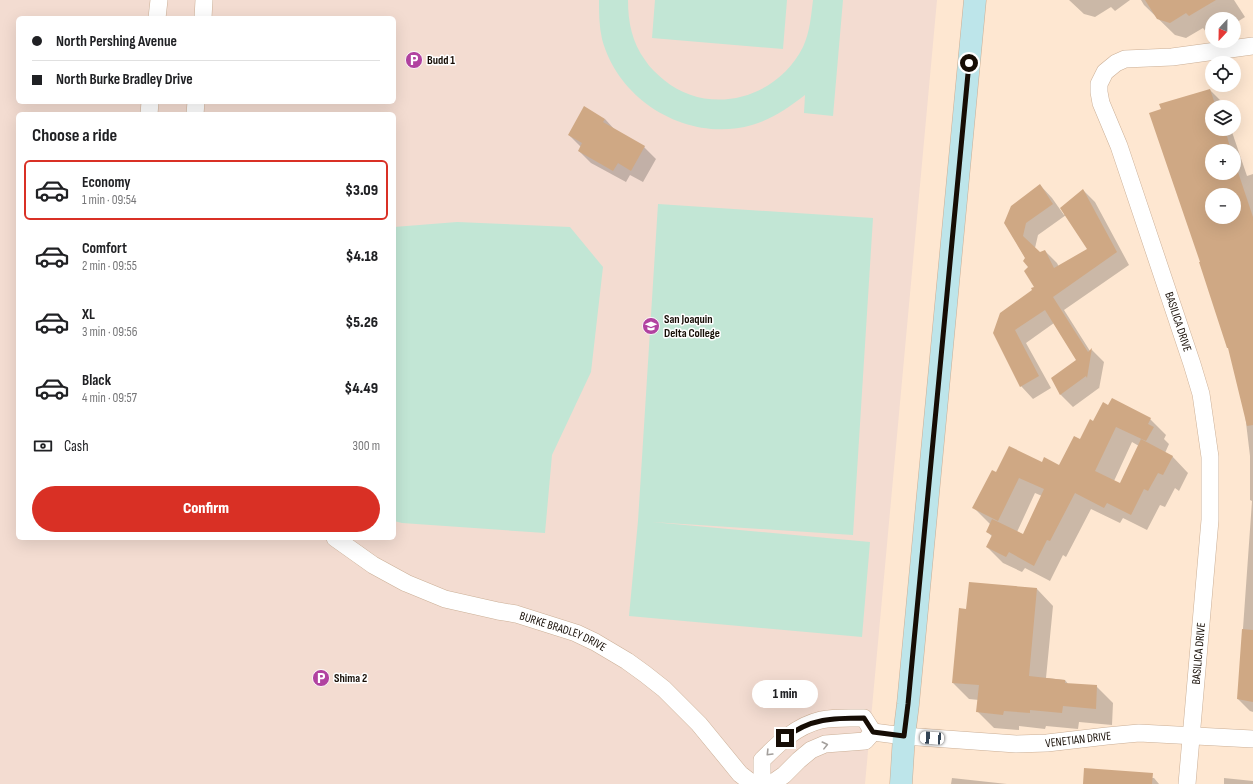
<!DOCTYPE html>
<html lang="en">
<head>
<meta charset="utf-8">
<style>
  :root { --surface:#fff; --page:#f2f2f2; --text:#202124; --muted:#757577; --line:#e0e0e0; --accent:#d93025 }
  body { margin:0; font-family:"Sofia Sans Condensed",sans-serif; background:var(--page); color:var(--text); height:100vh; display:flex; flex-direction:column; font-size:15px; white-space:nowrap }
  * { box-sizing:border-box; margin:0 }
  p { font-size:13px; color:var(--muted) }
  .icon { flex:none; width:22px; height:22px; fill:none; stroke:currentColor; stroke-width:2; stroke-linecap:round; stroke-linejoin:round }
  .map { position:relative; flex:1; overflow:hidden }
  .sheet { position:absolute; left:16px; top:112px; width:380px; height:428px; display:flex; flex-direction:column; background:var(--surface); border-radius:6px; box-shadow:0 4px 16px #0002 }
  .sheet>* { flex:none }
  .banner { position:absolute; left:16px; top:16px; width:380px; height:88px; border-radius:6px; box-shadow:0 4px 16px #0002; display:grid; align-content:center; height:88px; padding:0 16px; background:var(--surface) }
  .needle { width:26px; rotate:202deg }
  .tools { position:absolute; left:1205px; top:12px; display:grid; gap:8px }
  .tools a { display:grid; place-items:center; width:36px; height:36px; border-radius:50%; background:var(--surface); box-shadow:0 4px 16px #0002; font-size:20px }
  .end { position:absolute; width:18px; height:18px; margin:-9px; border:5px solid #160d05; background:#fff; box-shadow:0 0 0 2px #fff }
  .from { border-radius:50% }
  .bubble { position:absolute; height:28px; border-radius:14px; background:var(--surface); box-shadow:0 4px 16px #0002; font-size:13px; font-weight:800; line-height:28px; text-align:center }
  .car { position:absolute; width:12px; height:24px; margin:-12px -6px; border-radius:5px; box-shadow:0 0 3px 1px #0007; background:linear-gradient(#fff 24%,#345 0 40%,#fff 0 76%,#345 0 86%,#fff 0) }
  .banner b { display:flex; align-items:center; gap:14px; height:38px; font-size:15px }
  .banner b+b { border-top:1px solid var(--line) }
  .banner i { width:10px; height:10px; background:var(--text) }
  ul { padding:0; list-style:none }
  li { display:flex; align-items:center; gap:12px; height:60px; margin:0 8px 6px; padding:0 8px; border:2px solid transparent; border-radius:6px }
  li div { flex:1 }
  li b { display:block; font-size:15px }
  li em { font-style:normal; font-weight:800 }
  li.on { border-color:var(--accent) }
  li>.icon { width:36px; height:36px; stroke-width:1.5 }
  h2 { padding:0 16px; font-size:18px; line-height:48px }
  .pay { display:flex; align-items:center; gap:10px; height:44px; padding:0 16px; font-size:15px }
  .pay p { margin-inline-start:auto }
  .button { display:flex; gap:8px; margin-top:auto; padding:8px 16px }
  .button a { flex:1; height:46px; border-radius:24px; background:var(--accent); color:#fff; font-size:16px; font-weight:800; line-height:46px; text-align:center }
  .map>svg:first-child { display:block }
</style>
</head>
<body>
<div class="map">
<svg width="1253" height="784" viewBox="0 0 1253 784">
  <rect width="100%" height="100%" fill="#fee7d1"/>
  <path fill="#f3dcd1" fill-rule="evenodd" d="M0,0H937L865,784H0ZM18,18H394V102H18ZM18,114H394V538H18Z"/>
  <path fill="#c2e6d5" d="M599,0H628C628,22 632,42 645,60C650,68 657,74 664,80C709,117 777,99 803,47C810,32 811,16 813,0H843L833,116L804,113L805,95C788,108 772,119 752,125C690,143 619,103 602,39C599,26 599,13 599,0Z
    M655,0H787L783,49L652,38Z
    M658,204L873,218L853,535L652,522L870,542L862,637L629,616L638,521Z
    M457,222L570,227L603,267L591,372L552,455L545,533L402,523L394,521V227Z"/>
  <path fill="#0003" fill-rule="evenodd" d="M1069,0H1130L1115,11L1111,7L1095,17L1084,14Z
    M1141,0H1234L1245,17L1234,24V19H1212V28L1206,32L1203,28L1186,38L1175,35L1144,5Z
    M1210,90L1222,102L1224,107H1212V129H1231L1247,176L1253,174V712L1250,711L1238,699L1252,501L1250,500V456L1244,406L1230,349L1201,263ZM1212,151H1234V173H1212ZM1212,195H1234V217H1212Z
    M605,119L615,130L644,147L656,159L643,182L630,175L626,182L591,163L579,151L581,147L569,135Z
    M1040,185L1052,198L1064,215L1083,190L1095,202L1129,265L1064,310L1090,351L1092,350L1104,362L1099,389V388L1073,407L1061,395L1053,378L1077,360L1054,323L1026,343L1051,388L1033,399L1021,386L994,333L1035,287L1026,259L1005,223ZM1066,215L1089,250L1059,267L1057,263L1045,251L1040,253L1035,248L1038,235Z
    M1150,419L1166,435L1164,439L1169,444L1165,453L1172,456L1188,473L1179,491L1175,488L1165,507L1160,505L1147,530L1123,518L1120,523L1091,509L1066,557L1063,555L1050,581L1025,568L1022,572L1003,563L987,547L993,537L987,532L990,524L974,508L997,473L1042,464L1059,466L1094,422ZM1132,442L1139,446L1121,485L1114,481ZM1035,493L1042,496L1024,535L1017,532Z
    M1037,589L1053,606L1046,678L1065,680L1069,685L1096,686L1113,703L1112,725L1079,722L1078,729L1046,726L1045,729L1019,726V730L994,728L978,712L979,700L969,699L953,683L967,610Z
    M952,778L1007,784H951Z
    M1148,778H1154L1159,784H1084Z
    M1224,778L1253,781V784H1224Z"/>
  <path fill="#cfa884" fill-rule="evenodd" d="M1145,0H1216L1189,16L1186,13L1170,23L1157,19Z
    M1210,89L1216,107H1212V129H1225L1231,151H1212V173H1234V160L1253,217V425L1247,426L1228,348H1227L1199,262H1200L1149,113L1161,109L1159,104ZM1212,195H1234V217H1212Z
    M584,106L605,119L603,122L645,146L631,171L618,163L613,171L578,151L582,143L568,135Z
    M1040,184L1053,204L1026,223L1023,236L1040,252L1045,250L1054,268L1087,249L1060,208L1083,189L1117,252L1053,297L1088,352L1092,348L1087,378L1086,376L1060,395L1051,378L1076,360L1045,310L1015,330L1039,376L1020,387L993,333L1000,313L1032,290L1031,288L1034,287L1024,271L1028,267L1023,261L1025,258L1004,223L1011,206Z
    M1112,398L1151,418L1148,424L1154,427L1146,441L1116,427L1095,471L1120,483L1141,439L1173,456L1163,475L1158,473L1148,491L1144,489L1131,515L1107,503L1104,508L1075,493L1050,541L1047,540L1034,566L1009,552L1006,557L986,547L992,535L986,532L992,519L1023,534L1044,489L1019,478L998,521L972,508L992,470L996,472L1009,446L1042,462L1044,457L1059,465L1074,436L1080,439L1090,419L1093,421L1103,402L1108,405Z
    M969,582L1037,588L1029,676L1065,680V683L1097,685L1096,709L1063,706L1062,713L1030,710V713L1004,711L1003,715L976,712L979,685L952,683L959,608L966,609Z
    M1242,629L1253,630V702L1237,699Z
    M1084,768L1153,773L1152,784H1083Z"/>
  <g fill="none" stroke-linecap="round" stroke-linejoin="round">
    <g stroke="#cbaf96" stroke-width="18">
      <g id="minor">
        <path d="M157,18L159,0"/>
        <path d="M203,18L204,0"/>
        <path d="M149,114L150,102"/>
        <path d="M195,114L196,102"/>
        <path id="s1" d="M335,538L373,565L406,583L445,599L498,611L516,614L576,633L595,642L627,661L645,674L664,689L699,724L740,774L753,784"/>
        <path id="s2" d="M873,732L904,736L1016,744L1047,743L1107,736L1139,733L1253,739"/>
        <path d="M762,784V760C779,743 796,726 821,720C835,717 850,718 864,718L873,732"/>
        <path d="M771,784L784,775L799,760L811,750L825,744L865,741L873,732"/>
        <path id="s3" d="M1187,784L1210,520V457L1201,394L1192,364L1119,146L1101,103L1099,92V84L1105,72L1116,63L1125,59L1172,57L1253,46"/>
      </g>
    </g>
    <g stroke="#cbaf96" stroke-width="23">
      <path id="secondary" d="M901,784L904,736L908,704L975,0"/>
    </g>
    <use href="#minor" stroke="#fff" stroke-width="17"/>
    <use href="#secondary" stroke="#bde5ea" stroke-width="22"/>
  </g>
  <defs><path id="oneway-chevron" d="M-2-3.5L2.5 0L-2 3.5" fill="none" stroke-width="1.6" stroke-linecap="round" stroke-linejoin="round"/></defs>
  <g stroke="#a29e9b">
    <use href="#oneway-chevron" transform="translate(825 745) rotate(-14)"/>
    <use href="#oneway-chevron" transform="translate(769 753) rotate(134)"/>
  </g>
  <g fill="none" stroke-linecap="round" stroke-linejoin="round">
    <path stroke="#160d05" stroke-width="5" d="M785,738C810,718 834,718 864,718L873,732L904,736L908,704L969,63"/>
  </g>
  <defs>
    <g id="parking-disc" transform="scale(0.9)"><circle r="9.5" fill="#b142a0" stroke="#fff"/><path d="M-3.5-5.5H1a3.5 3.5 0 0 1 0 7H-1V5.5H-3.5ZM-1-3.4V-.6H.8a1.4 1.4 0 0 0 0-2.8Z" fill="#fff"/></g>
    <g id="university-disc" transform="scale(0.9)"><circle r="9.5" fill="#b142a0" stroke="#fff"/><path d="M0-5L7-2L0 1L-7-2ZM-4 1L0 2.5L4 1V4Q0 6-4 4Z" fill="#fff"/></g>
  </defs>
  <g fill-rule="evenodd">
    <use href="#parking-disc" x="414" y="60"/>
    <use href="#university-disc" x="651" y="326"/>
    <use href="#parking-disc" x="321" y="678"/>
  </g>
  <g text-anchor="middle" dominant-baseline="central" stroke-width="3" stroke-linejoin="round" paint-order="stroke">
    <g font-size="12" font-weight="bold" fill="#160d05" stroke="#fff" text-anchor="start">
      <text x="427" y="60">Budd 1</text>
      <text x="664" y="319">San Joaquin<tspan x="664" dy="14">Delta College</tspan></text>
      <text x="334" y="678">Shima 2</text>
    </g>
    <g font-size="12" fill="#160d05" stroke="#fff">
      <text transform="translate(1178 322) rotate(72)">BASILICA DRIVE</text>
      <text stroke="none"><textPath href="#s1" startOffset="249">BURKE BRADLEY DRIVE</textPath></text>
      <text stroke="none"><textPath href="#s3" startOffset="131">BASILICA DRIVE</textPath></text>
      <text stroke="none"><textPath href="#s2" startOffset="206">VENETIAN DRIVE</textPath></text>
    </g>
  </g>
</svg>
<div class="tools">
<a><svg class="needle" viewBox="-14 -14 28 28"><path d="M0-13l5 13h-10z" fill="#e53935"/><path d="M0 13l5-13h-10z" fill="#757577"/></svg></a>
<a><svg class="icon" aria-label="locate" viewBox="0 0 24 24"><circle cx="12" cy="12" r="6"/><path d="M12 2v4M12 18v4M2 12h4M18 12h4"/></svg></a>
<a><svg class="icon" aria-label="layers" viewBox="0 0 24 24"><path d="M12 4l9 5-9 5-9-5zM3 14l9 5 9-5"/></svg></a>
<a>+</a>
<a>−</a>
</div>
<i class="end from" style="left:969px;top:63px"></i>
<i class="end" style="left:785px;top:738px"></i>
<div class="bubble" style="left:752px;top:680px;width:66px">1 min</div>
<i class="car" style="left:932px;top:738px;rotate:274deg"></i>
<div class="banner">
<b><i class="from"></i>North Pershing Avenue</b>
<b><i></i>North Burke Bradley Drive</b>
</div>
<section class="sheet">
<h2>Choose a ride</h2>
<ul>
<li class="on"><svg class="icon" aria-label="car" viewBox="0 0 24 24"><path d="M5 17H2v-5l4-1 3-4h7l3 4 3 1v5h-3M9 17h6M6 11h13"/><circle cx="7" cy="17" r="2"/><circle cx="17" cy="17" r="2"/></svg><div><b>Economy</b><p>1 min · 09:54</p></div><em>$3.09</em></li>
<li><svg class="icon" aria-label="car" viewBox="0 0 24 24"><path d="M5 17H2v-5l4-1 3-4h7l3 4 3 1v5h-3M9 17h6M6 11h13"/><circle cx="7" cy="17" r="2"/><circle cx="17" cy="17" r="2"/></svg><div><b>Comfort</b><p>2 min · 09:55</p></div><em>$4.18</em></li>
<li><svg class="icon" aria-label="car" viewBox="0 0 24 24"><path d="M5 17H2v-5l4-1 3-4h7l3 4 3 1v5h-3M9 17h6M6 11h13"/><circle cx="7" cy="17" r="2"/><circle cx="17" cy="17" r="2"/></svg><div><b>XL</b><p>3 min · 09:56</p></div><em>$5.26</em></li>
<li><svg class="icon" aria-label="car" viewBox="0 0 24 24"><path d="M5 17H2v-5l4-1 3-4h7l3 4 3 1v5h-3M9 17h6M6 11h13"/><circle cx="7" cy="17" r="2"/><circle cx="17" cy="17" r="2"/></svg><div><b>Black</b><p>4 min · 09:57</p></div><em>$4.49</em></li>
</ul>
<div class="pay"><svg class="icon" aria-label="cash" viewBox="0 0 24 24"><path d="M3 7h18v10H3z"/><circle cx="12" cy="12" r="2"/></svg>Cash<p>300 m</p></div>
<div class="button"><a>Confirm</a></div>
</section>
</div>
</body>
</html>
